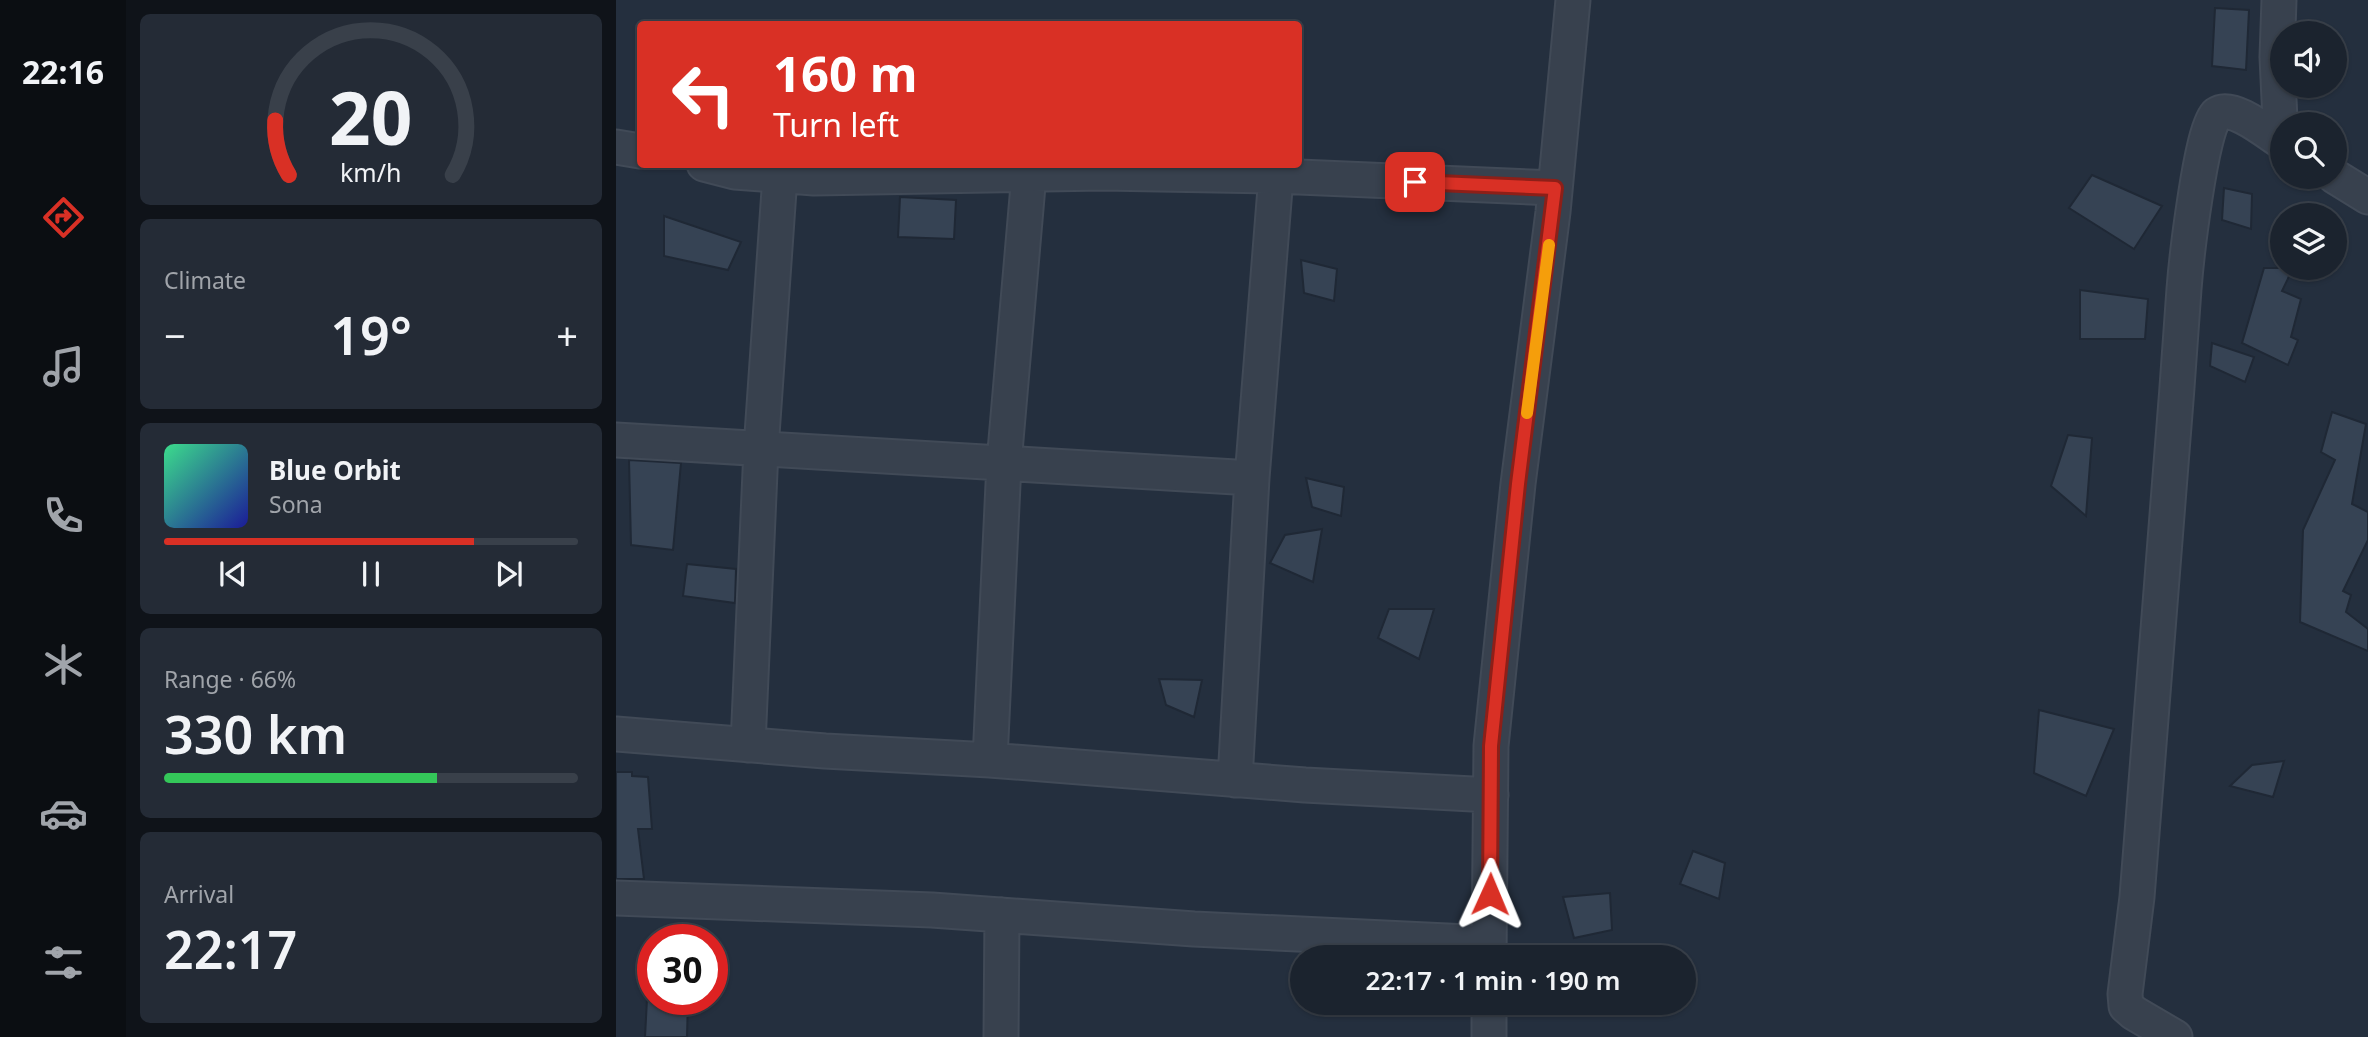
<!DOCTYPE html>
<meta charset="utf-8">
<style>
:root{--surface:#1b232e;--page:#242b36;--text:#f1f3f6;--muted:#a0a4aa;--line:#39404a;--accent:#d93025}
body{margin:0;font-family:"Noto Sans",sans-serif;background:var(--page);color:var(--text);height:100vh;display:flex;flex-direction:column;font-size:26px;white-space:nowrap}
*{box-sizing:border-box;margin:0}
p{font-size:23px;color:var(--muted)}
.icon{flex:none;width:38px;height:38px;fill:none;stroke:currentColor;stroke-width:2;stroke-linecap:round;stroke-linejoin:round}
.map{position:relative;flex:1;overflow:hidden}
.panel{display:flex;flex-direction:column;gap:14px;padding:14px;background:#0f1319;width:490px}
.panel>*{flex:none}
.banner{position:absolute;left:21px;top:21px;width:665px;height:147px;border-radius:7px;box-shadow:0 2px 5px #0004,0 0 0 2px var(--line);background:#d93025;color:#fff;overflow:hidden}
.buttons{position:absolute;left:1654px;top:21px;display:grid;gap:14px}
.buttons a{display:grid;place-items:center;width:77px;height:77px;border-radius:50%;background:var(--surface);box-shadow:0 2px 5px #0004,0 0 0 2px var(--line);font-size:35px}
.speed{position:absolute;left:21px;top:924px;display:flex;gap:14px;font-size:35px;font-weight:700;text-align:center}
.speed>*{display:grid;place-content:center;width:91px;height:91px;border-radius:50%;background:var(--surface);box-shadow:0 2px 5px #0004,0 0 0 2px var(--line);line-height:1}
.speed .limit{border:10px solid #d22;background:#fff;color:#111}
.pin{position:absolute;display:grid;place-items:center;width:60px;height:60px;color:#fff;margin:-30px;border-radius:14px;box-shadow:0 4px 10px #0006}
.me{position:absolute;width:77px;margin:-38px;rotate:1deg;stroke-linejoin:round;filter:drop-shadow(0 0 5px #0008)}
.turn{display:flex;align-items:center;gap:24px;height:147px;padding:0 21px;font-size:32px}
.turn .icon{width:91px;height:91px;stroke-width:2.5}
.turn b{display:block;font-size:49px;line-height:60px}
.big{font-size:52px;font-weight:600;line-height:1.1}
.panel .tile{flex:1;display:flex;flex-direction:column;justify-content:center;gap:10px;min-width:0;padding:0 24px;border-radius:10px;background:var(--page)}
.panel .dial{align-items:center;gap:0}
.dial svg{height:182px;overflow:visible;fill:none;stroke:var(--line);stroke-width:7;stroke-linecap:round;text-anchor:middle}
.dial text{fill:var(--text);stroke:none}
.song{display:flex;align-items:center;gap:21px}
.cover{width:84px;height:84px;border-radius:10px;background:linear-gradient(135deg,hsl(150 70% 55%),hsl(240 70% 35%))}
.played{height:7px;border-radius:4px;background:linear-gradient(90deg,var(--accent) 75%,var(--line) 75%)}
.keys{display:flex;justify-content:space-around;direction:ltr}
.heat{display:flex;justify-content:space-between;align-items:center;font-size:38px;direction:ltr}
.charge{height:10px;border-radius:5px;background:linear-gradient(90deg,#34c759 66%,var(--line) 0)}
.trip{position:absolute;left:674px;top:945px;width:406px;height:70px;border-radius:35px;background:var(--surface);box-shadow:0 2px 5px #0004,0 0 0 2px var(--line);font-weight:600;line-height:70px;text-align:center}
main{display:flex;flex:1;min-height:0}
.tab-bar{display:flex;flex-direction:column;width:126px;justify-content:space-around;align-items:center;background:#0b0e12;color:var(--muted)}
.tab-bar .icon{width:49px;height:49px}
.tab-bar .on{color:var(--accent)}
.tab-bar b{font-size:32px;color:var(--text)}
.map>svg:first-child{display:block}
.building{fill:#364354;stroke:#1f2835;stroke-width:2}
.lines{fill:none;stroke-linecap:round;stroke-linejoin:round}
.minor-casing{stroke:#414a57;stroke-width:37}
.minor{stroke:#38414e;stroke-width:33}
.route-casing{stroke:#8d1f18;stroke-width:18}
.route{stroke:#d93025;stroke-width:12}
.slow{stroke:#f59e0b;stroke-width:12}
</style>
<main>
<nav class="tab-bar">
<b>22:16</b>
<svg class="icon on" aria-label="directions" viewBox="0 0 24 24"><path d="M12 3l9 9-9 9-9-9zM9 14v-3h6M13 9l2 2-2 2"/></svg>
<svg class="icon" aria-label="music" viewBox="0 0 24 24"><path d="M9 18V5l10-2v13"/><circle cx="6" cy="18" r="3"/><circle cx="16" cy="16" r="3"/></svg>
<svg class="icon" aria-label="phone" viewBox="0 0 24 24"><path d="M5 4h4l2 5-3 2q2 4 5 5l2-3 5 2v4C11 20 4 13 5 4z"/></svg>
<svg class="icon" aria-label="climate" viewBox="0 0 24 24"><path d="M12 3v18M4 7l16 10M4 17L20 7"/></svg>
<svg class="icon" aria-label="car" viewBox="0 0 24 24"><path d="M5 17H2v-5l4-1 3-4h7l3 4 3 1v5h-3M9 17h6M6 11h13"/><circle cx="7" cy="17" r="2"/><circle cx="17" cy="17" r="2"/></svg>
<svg class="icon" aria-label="filters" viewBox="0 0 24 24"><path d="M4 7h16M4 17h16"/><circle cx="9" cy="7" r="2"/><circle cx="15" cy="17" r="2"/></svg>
</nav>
<section class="panel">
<div class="tile dial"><svg viewBox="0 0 100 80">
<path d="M14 69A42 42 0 1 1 86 69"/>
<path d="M14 69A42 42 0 0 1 8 45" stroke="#d93025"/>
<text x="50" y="56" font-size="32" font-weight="700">20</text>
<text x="50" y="72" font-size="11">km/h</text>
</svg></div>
<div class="tile"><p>Climate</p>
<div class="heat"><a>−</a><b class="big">19°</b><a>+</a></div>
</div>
<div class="tile">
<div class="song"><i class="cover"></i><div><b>Blue Orbit</b><p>Sona</p></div></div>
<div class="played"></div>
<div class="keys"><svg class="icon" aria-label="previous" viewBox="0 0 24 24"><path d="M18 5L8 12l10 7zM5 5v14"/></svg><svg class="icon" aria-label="pause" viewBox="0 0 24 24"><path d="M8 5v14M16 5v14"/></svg><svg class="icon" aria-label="next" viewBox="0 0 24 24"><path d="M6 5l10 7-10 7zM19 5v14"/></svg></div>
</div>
<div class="tile"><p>Range · 66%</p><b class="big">330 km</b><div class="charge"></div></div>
<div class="tile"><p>Arrival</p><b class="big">22:17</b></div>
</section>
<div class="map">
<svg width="1752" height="1037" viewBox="0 0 1752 1037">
<rect width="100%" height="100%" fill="#242f3e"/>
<path class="building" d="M1599,8L1633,10L1630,70L1596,66Z
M1476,175L1546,206L1518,249L1453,208Z
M1608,188L1636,194L1635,229L1606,220Z
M284,197L340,200L338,239L282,237Z
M48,216L125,242L112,270L48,256Z
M685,260L721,269L718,301L688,293Z
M1648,268H1677L1666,291L1685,299L1675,337L1682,340L1672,365L1626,343Z
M1464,290L1532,299L1529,339H1464Z
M1596,343L1638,357L1629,382L1594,366Z
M1716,412L1750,424L1736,504L1752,512V540L1727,591L1735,595L1730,612L1752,629V651L1684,622L1687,530L1719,460L1705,452Z
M1452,435L1476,438L1470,516L1435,486Z
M13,460L65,463L57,550L15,545Z
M690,478L728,487L725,516L696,507Z
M706,529L697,582L654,563L669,535Z
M71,564L120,569L119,603L67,596Z
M773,609H818L803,659L762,638Z
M543,679L586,680L578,717L550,705Z
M1423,710L1498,729L1470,796L1418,773Z
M1668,761L1657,797L1614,786L1636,765Z
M0,772H16V776L32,777L36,829H22L28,879H0Z
M1077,851L1109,863L1103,899L1064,884Z
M994,893L996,930L958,938L947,897Z
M31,999H72L71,1037H29Z"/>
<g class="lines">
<g class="minor-casing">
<path id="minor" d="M1663,0L1661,57L1665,141
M0,147L24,151
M88,164L119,172L198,178L487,173L660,176L939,188
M1718,176L1752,197
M0,440L636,478
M0,734L209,751L374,760L689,785L875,795
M132,745L145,449L164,176
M374,760L388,463L413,174
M619,780L636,478L660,176
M0,898L316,910L578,929L873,943
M873,957L875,746L902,484L937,212L957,0
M385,1037L386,915
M873,1037V1003
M1559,1037L1518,1013L1510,1006L1509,994L1521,897C1537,695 1554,492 1568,289C1570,263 1585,126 1601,114C1616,103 1652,133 1666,142"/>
</g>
<use href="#minor" class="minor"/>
</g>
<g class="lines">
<g class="route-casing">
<path id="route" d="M799,182L939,188L902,484L875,746L874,894"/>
</g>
<use href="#route" class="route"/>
<path class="slow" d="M911,413L933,245"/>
</g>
</svg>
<div class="buttons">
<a><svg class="icon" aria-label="sound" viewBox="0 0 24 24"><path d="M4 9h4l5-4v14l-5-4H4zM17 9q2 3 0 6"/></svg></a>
<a><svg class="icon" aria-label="search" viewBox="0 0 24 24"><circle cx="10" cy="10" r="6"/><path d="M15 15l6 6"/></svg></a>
<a><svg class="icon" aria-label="layers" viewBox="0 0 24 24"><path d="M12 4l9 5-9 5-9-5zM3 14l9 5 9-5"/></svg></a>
</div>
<div class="speed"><div class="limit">30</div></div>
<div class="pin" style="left:799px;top:182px;background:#d93025"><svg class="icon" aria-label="arrive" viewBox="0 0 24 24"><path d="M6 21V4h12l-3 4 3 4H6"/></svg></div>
<svg class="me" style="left:874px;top:894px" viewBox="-20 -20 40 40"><path d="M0-17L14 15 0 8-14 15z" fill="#d93025" stroke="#fff" stroke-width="4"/></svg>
<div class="trip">22:17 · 1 min · 190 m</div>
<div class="banner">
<div class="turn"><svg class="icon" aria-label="left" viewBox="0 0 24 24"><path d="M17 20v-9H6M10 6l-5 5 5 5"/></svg><div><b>160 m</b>Turn left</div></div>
</div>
</div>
</main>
